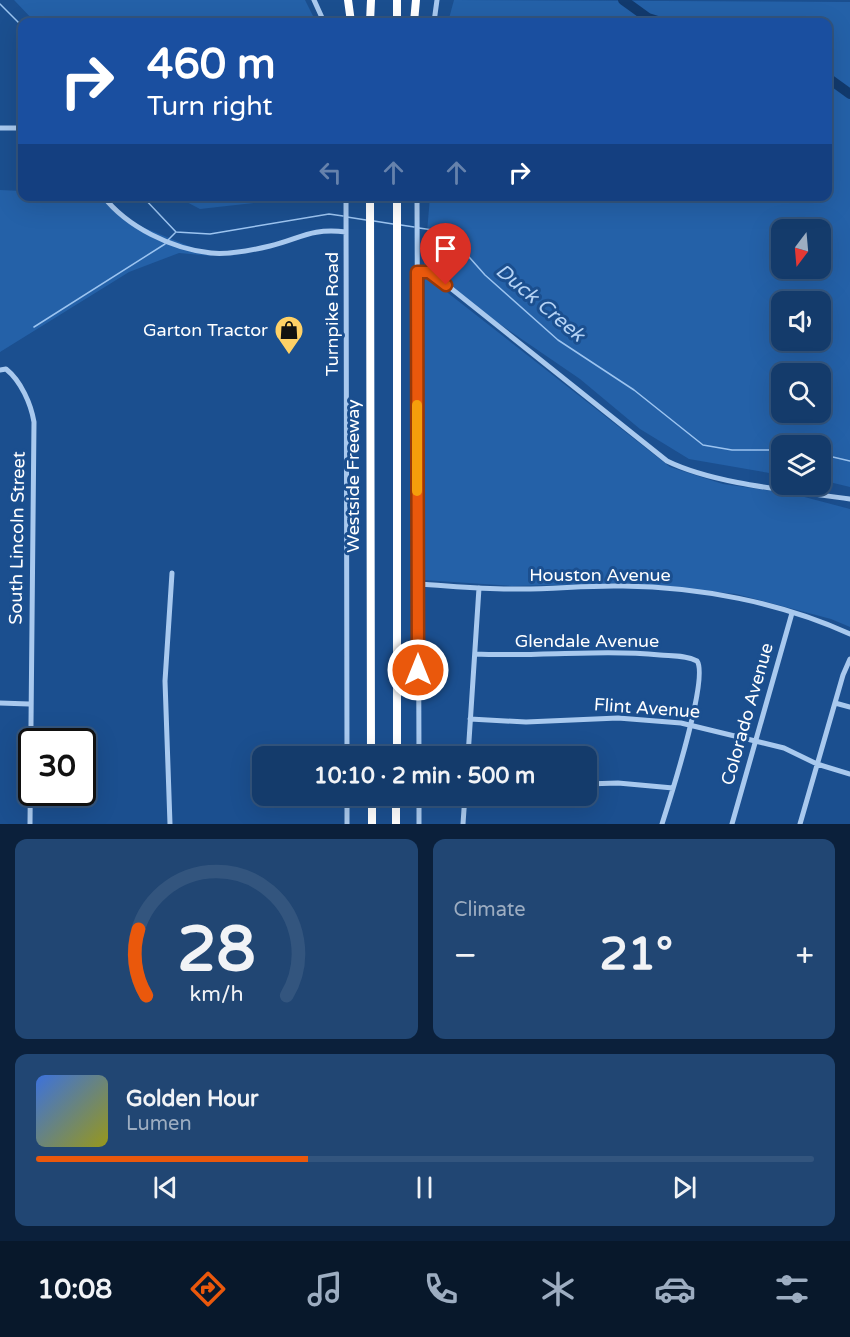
<!DOCTYPE html>
<meta charset="utf-8">
<style>
:root{--surface:#143b6b;--page:#214673;--text:#f1f3f6;--muted:#9dadc1;--line:#33557e;--accent:#ea580c}
body{margin:0;font-family:"Varela Round",sans-serif;background:var(--page);color:var(--text);height:100vh;display:flex;flex-direction:column;font-size:22px;white-space:nowrap}
*{box-sizing:border-box;margin:0}
p{font-size:20px;color:var(--muted)}
.icon{flex:none;width:33px;height:33px;fill:none;stroke:currentColor;stroke-width:2;stroke-linecap:round;stroke-linejoin:round}
.map{position:relative;height:824px;overflow:hidden}
.side{display:flex;flex-direction:column;gap:15px;padding:15px;background:#0b203b;flex:1}
.side>*{flex:none}
.hud{position:absolute;left:18px;top:18px;width:814px;height:183px;border-radius:12px;box-shadow:0 6px 24px #0002,0 0 0 2px var(--line);background:#1a4fa0;color:#fff;overflow:hidden}
.needle{width:39px;rotate:196deg}
.buttons{position:absolute;left:771px;top:219px;display:grid;gap:12px}
.buttons a{display:grid;place-items:center;width:60px;height:60px;border-radius:12px;background:var(--surface);box-shadow:0 6px 24px #0002,0 0 0 2px var(--line);font-size:30px}
.speed{position:absolute;left:18px;top:728px;display:flex;gap:12px;font-size:30px;font-weight:700;text-align:center}
.speed>*{display:grid;place-content:center;width:78px;height:78px;border-radius:50%;background:var(--surface);box-shadow:0 6px 24px #0002,0 0 0 2px var(--line);line-height:1}
.speed .limit{border:3px solid #111;border-radius:9px;background:#fff;color:#111}
.pin{position:absolute;display:grid;place-items:center;width:51px;height:51px;color:#fff;margin:-62px -26px;border-radius:50% 50% 50% 0;rotate:-45deg;box-shadow:0 0 6px #0007}
.pin .icon{rotate:45deg}
.me{position:absolute;width:66px;margin:-33px;rotate:0deg;stroke-linejoin:round;filter:drop-shadow(0 0 4px #0008)}
.turn{display:flex;align-items:center;gap:21px;height:126px;padding:0 30px;font-size:27px}
.turn .icon{width:78px;height:78px;stroke-width:2.5}
.turn b{display:block;font-size:42px;line-height:51px}
.lanes{display:flex;align-items:center;height:57px;padding:0 30px;background:#0003;justify-content:center;gap:30px;direction:ltr}
.lanes .off{opacity:.35}
.big{font-size:45px;font-weight:700;line-height:1.1}
.side .tile{flex:1;display:flex;flex-direction:column;justify-content:center;gap:9px;min-width:0;padding:0 21px;border-radius:12px;background:var(--page)}
.side .dial{align-items:center;gap:0}
.dial svg{height:156px;overflow:visible;fill:none;stroke:var(--line);stroke-width:7;stroke-linecap:round;text-anchor:middle}
.dial text{fill:var(--text);stroke:none}
.song{display:flex;align-items:center;gap:18px}
.cover{width:72px;height:72px;border-radius:9px;background:linear-gradient(135deg,hsl(220 70% 55%),hsl(60 70% 35%))}
.played{height:6px;border-radius:3px;background:linear-gradient(90deg,var(--accent) 35%,var(--line) 35%)}
.keys{display:flex;justify-content:space-around;direction:ltr}
.heat{display:flex;justify-content:space-between;align-items:center;font-size:33px;direction:ltr}
.side .tiles{flex:1;display:grid;gap:15px;grid-template-columns:1fr 1fr}
.tile:last-child{grid-column:span 2}
.trip{position:absolute;left:252px;top:746px;width:345px;height:60px;border-radius:12px;background:var(--surface);box-shadow:0 6px 24px #0002,0 0 0 2px var(--line);font-weight:700;line-height:60px;text-align:center}
.tab-bar{display:flex;height:96px;justify-content:space-around;align-items:center;background:#08182b;color:var(--muted)}
.tab-bar .icon{width:42px;height:42px}
.tab-bar .current{color:var(--accent)}
.tab-bar b{font-size:27px;color:var(--text)}
.map>svg:first-child{display:block}
.green{fill:#2461a8;fill-rule:evenodd}
.lines{fill:none;stroke-linecap:round;stroke-linejoin:round}
.stream{stroke:#9cc4f0;stroke-width:1.5}
.river{stroke:#123a6d;stroke-width:10}
.minor{stroke:#a9c9ee;stroke-width:5}
.highway{stroke:#fff;stroke-width:8}
.route-casing{stroke:#983908;stroke-width:15}
.route{stroke:#ea580c;stroke-width:10}
.slow{stroke:#f59e0b;stroke-width:10}
.labels{text-anchor:middle;dominant-baseline:central;stroke-width:6;stroke-linejoin:round;paint-order:stroke}
.street-label{font-size:18px;fill:#fff;stroke:#1b4f8f}
.poi-label{font-size:18px;fill:#fff;stroke:#1b4f8f;text-anchor:end}
.water-label{font-size:20px;font-style:italic;fill:#b5d3f5;stroke:#1b4f8f}
</style>
<div class="map">
<svg width="850" height="824" viewBox="0 0 850 824">
<rect width="100%" height="100%" fill="#1b4f8f"/>
<path class="green" d="M14,0H305L316,22H35Z
M454,0L850,2V487L821,480L820,446H782L781,475L689,459L640,429L580,379L472,305L424,267L430,197L828,196V22H448ZM782,230H820V268H782ZM782,302H820V340H782ZM782,374H820V412H782Z
M0,190L22,191V196L105,197L135,224L213,256L179,253L129,272L0,352Z
M177,197H307L200,209Z
M425,275L670,467L723,484L793,494L850,509V627L831,619L736,594L632,583L512,586L423,580Z"/>
<g class="lines">
<path class="stream" d="M0,4L22,26
M142,196L176,232L210,234L329,214L343,216
M347,217L366,220
M374,221L393,224
M401,225L414,227
M419,228L447,232L485,275L558,340L634,390L703,445L732,450H782
M168,240L175,233
M34,327L165,244
M820,454L850,461"/>
<path class="river" d="M623,0L648,18L661,22
M828,78L850,94"/>
<path class="minor" d="M314,0L324,22
M434,22L437,0
M0,128H22
M103,196C127,227 172,249 211,253C229,255 253,250 270,246C302,238 310,228 346,232
M346,196L347,756
M417,196L419,756
M417,272L425,271L433,274L667,461C716,485 796,491 850,499
M0,370L6,369C21,381 31,404 34,422L30,824
M417,584C452,586 487,590 522,589C556,589 589,585 623,586C699,587 780,602 850,634
M475,654C537,657 599,649 660,655C672,656 686,655 697,661C709,677 670,799 662,824
M0,703L29,704
M835,703L850,707
M470,719L526,722L618,718L681,723L784,748L817,764L850,774
M468,756L479,588
M586,784L618,783L673,788
M419,795V824
M170,824L165,681L172,573
M347,824V795
M463,824L465,795
M732,824L792,613
M800,824L843,675L850,659"/>
<path class="highway" d="M348,0L351,22
M370,22L371,0
M397,22V0
M414,22L416,0
M370,196L371,756
M397,756V196
M372,795V824
M396,824V795"/>
</g>
<g class="lines">
<g class="route-casing">
<path id="route" d="M418,670L417,272H429L446,285"/>
</g>
<use href="#route" class="route"/>
<path class="slow" d="M417,405V491"/>
</g>
<defs>
<g id="shop-pin" transform="scale(1.5)"><path d="M0 17L-7.5 6A9.5 9.5 0 1 1 7.5 6Z" fill="#ffd166" stroke="#1b4f8f"/><path d="M-5-2.5h2.3a2.7 3.5 0 0 1 5.4 0H5L5.5 6h-11ZM-1.5-2.5h3a1.5 2.3 0 0 0-3 0Z" fill="#111"/></g>
</defs>
<g fill-rule="evenodd">
<use href="#shop-pin" x="289" y="330"/>
</g>
<g class="labels">
<g class="street-label">
<text transform="translate(332 314) rotate(-90)">Turnpike Road</text>
<text transform="translate(353 476) rotate(-90)">Westside Freeway</text>
<text transform="translate(17 538) rotate(-89)">South Lincoln Street</text>
<text x="600" y="575">Houston Avenue</text>
<text x="587" y="641">Glendale Avenue</text>
<text transform="translate(647 708) rotate(4)">Flint Avenue</text>
<text transform="translate(747 714) rotate(-74)">Colorado Avenue</text>
</g>
<g class="poi-label">
<text x="268" y="330">Garton Tractor</text>
</g>
<g class="water-label">
<text transform="translate(540 303) rotate(40)">Duck Creek</text>
</g>
</g>
</svg>
<div class="buttons">
<a><svg class="needle" viewBox="-14 -14 28 28"><path d="M0-13l5 13h-10z" fill="#e53935"/><path d="M0 13l5-13h-10z" fill="#9dadc1"/></svg></a>
<a><svg class="icon" aria-label="sound" viewBox="0 0 24 24"><path d="M4 9h4l5-4v14l-5-4H4zM17 9q2 3 0 6"/></svg></a>
<a><svg class="icon" aria-label="search" viewBox="0 0 24 24"><circle cx="10" cy="10" r="6"/><path d="M15 15l6 6"/></svg></a>
<a><svg class="icon" aria-label="layers" viewBox="0 0 24 24"><path d="M12 4l9 5-9 5-9-5zM3 14l9 5 9-5"/></svg></a>
</div>
<div class="speed"><div class="limit">30</div></div>
<div class="pin" style="left:446px;top:285px;background:#d93025"><svg class="icon" aria-label="arrive" viewBox="0 0 24 24"><path d="M6 21V4h12l-3 4 3 4H6"/></svg></div>
<svg class="me" style="left:418px;top:670px" viewBox="-20 -20 40 40"><circle r="17" fill="#ea580c" stroke="#fff" stroke-width="3"/><path d="M0-11L8 9 0 5-8 9z" fill="#fff"/></svg>
<div class="trip">10:10 · 2 min · 500 m</div>
<div class="hud">
<div class="turn"><svg class="icon" aria-label="right" viewBox="0 0 24 24"><path d="M7 20v-9h11M14 6l5 5-5 5"/></svg><div><b>460 m</b>Turn right</div></div>
<div class="lanes"><svg class="icon off" aria-label="left" viewBox="0 0 24 24"><path d="M17 20v-9H6M10 6l-5 5 5 5"/></svg><svg class="icon off" aria-label="ahead" viewBox="0 0 24 24"><path d="M12 20V5M6 11l6-6 6 6"/></svg><svg class="icon off" aria-label="ahead" viewBox="0 0 24 24"><path d="M12 20V5M6 11l6-6 6 6"/></svg><svg class="icon" aria-label="right" viewBox="0 0 24 24"><path d="M7 20v-9h11M14 6l5 5-5 5"/></svg></div>
</div>
</div>
<section class="side">
<div class="tiles">
<div class="tile dial"><svg viewBox="0 0 100 80">
<path d="M14 69A42 42 0 1 1 86 69"/>
<path d="M14 69A42 42 0 0 1 10 35" stroke="#ea580c"/>
<text x="50" y="56" font-size="32" font-weight="700">28</text>
<text x="50" y="72" font-size="11">km/h</text>
</svg></div>
<div class="tile"><p>Climate</p>
<div class="heat"><a>−</a><b class="big">21°</b><a>+</a></div>
</div>
<div class="tile">
<div class="song"><i class="cover"></i><div><b>Golden Hour</b><p>Lumen</p></div></div>
<div class="played"></div>
<div class="keys"><svg class="icon" aria-label="previous" viewBox="0 0 24 24"><path d="M18 5L8 12l10 7zM5 5v14"/></svg><svg class="icon" aria-label="pause" viewBox="0 0 24 24"><path d="M8 5v14M16 5v14"/></svg><svg class="icon" aria-label="next" viewBox="0 0 24 24"><path d="M6 5l10 7-10 7zM19 5v14"/></svg></div>
</div>
</div>
</section>
<nav class="tab-bar">
<b>10:08</b>
<svg class="icon current" aria-label="directions" viewBox="0 0 24 24"><path d="M12 3l9 9-9 9-9-9zM9 14v-3h6M13 9l2 2-2 2"/></svg>
<svg class="icon" aria-label="music" viewBox="0 0 24 24"><path d="M9 18V5l10-2v13"/><circle cx="6" cy="18" r="3"/><circle cx="16" cy="16" r="3"/></svg>
<svg class="icon" aria-label="phone" viewBox="0 0 24 24"><path d="M5 4h4l2 5-3 2q2 4 5 5l2-3 5 2v4C11 20 4 13 5 4z"/></svg>
<svg class="icon" aria-label="climate" viewBox="0 0 24 24"><path d="M12 3v18M4 7l16 10M4 17L20 7"/></svg>
<svg class="icon" aria-label="car" viewBox="0 0 24 24"><path d="M5 17H2v-5l4-1 3-4h7l3 4 3 1v5h-3M9 17h6M6 11h13"/><circle cx="7" cy="17" r="2"/><circle cx="17" cy="17" r="2"/></svg>
<svg class="icon" aria-label="filters" viewBox="0 0 24 24"><path d="M4 7h16M4 17h16"/><circle cx="9" cy="7" r="2"/><circle cx="15" cy="17" r="2"/></svg>
</nav>
